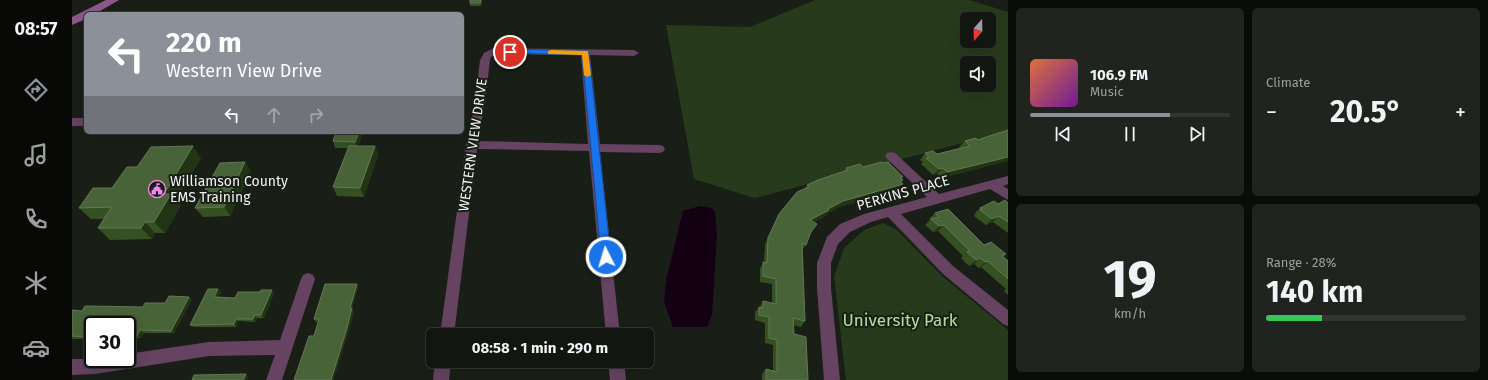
<!DOCTYPE html>
<meta charset="utf-8">
<style>
:root{--surface:#131610;--page:#20231e;--text:#f1f3f6;--muted:#9d9f9f;--line:#323530;--accent:#8c9099}
body{margin:0;font-family:"Fira Sans",sans-serif;background:var(--page);color:var(--text);height:100vh;display:flex;flex-direction:column;font-size:15px;white-space:nowrap}
*{box-sizing:border-box;margin:0}
p{font-size:13px;color:var(--muted)}
.icon{flex:none;width:22px;height:22px;fill:none;stroke:currentColor;stroke-width:2;stroke-linecap:round;stroke-linejoin:round}
.map{position:relative;flex:1;overflow:hidden}
.panel{display:flex;flex-direction:column;gap:8px;padding:8px;background:#0a0c09;width:480px}
.panel>*{flex:none}
.guide{position:absolute;left:12px;top:12px;width:380px;height:122px;border-radius:6px;box-shadow:0 4px 16px #0002,0 0 0 1px var(--line);background:#8c9099;color:#fff;overflow:hidden}
.needle{width:26px;rotate:200deg}
.buttons{position:absolute;left:888px;top:12px;display:grid;gap:8px}
.buttons a{display:grid;place-items:center;width:36px;height:36px;border-radius:6px;background:var(--surface);box-shadow:0 4px 16px #0002,0 0 0 1px var(--line);font-size:20px}
.speed{position:absolute;left:12px;top:316px;display:flex;gap:8px;font-size:20px;font-weight:700;text-align:center}
.speed>*{display:grid;place-content:center;width:52px;height:52px;border-radius:50%;background:var(--surface);box-shadow:0 4px 16px #0002,0 0 0 1px var(--line);line-height:1}
.speed .limit{border:2px solid #111;border-radius:6px;background:#fff;color:#111}
.pin{position:absolute;display:grid;place-items:center;width:34px;height:34px;color:#fff;margin:-17px;border:2px solid #fff;border-radius:50%;box-shadow:0 1px 4px #0007}
.me{position:absolute;width:44px;margin:-22px;rotate:355deg;stroke-linejoin:round;filter:drop-shadow(0 0 3px #0008)}
.turn{display:flex;align-items:center;gap:14px;height:84px;padding:0 16px;font-size:18px}
.turn .icon{width:52px;height:52px;stroke-width:2.5}
.turn b{display:block;font-size:28px;line-height:34px}
.lanes{display:flex;align-items:center;height:38px;padding:0 16px;background:#0003;justify-content:center;gap:20px;direction:ltr}
.lanes .off{opacity:.35}
.big{font-size:30px;font-weight:700;line-height:1.1}
.panel .widget{flex:1;display:flex;flex-direction:column;justify-content:center;gap:6px;min-width:0;padding:0 14px;border-radius:6px;background:var(--page)}
.panel .dial{align-items:center;gap:0}
.dial b{font-size:52px;line-height:1}
.song{display:flex;align-items:center;gap:12px}
.cover{width:48px;height:48px;border-radius:6px;background:linear-gradient(135deg,hsl(20 70% 55%),hsl(280 70% 35%))}
.played{height:4px;border-radius:2px;background:linear-gradient(90deg,var(--accent) 70%,var(--line) 70%)}
.keys{display:flex;justify-content:space-around;direction:ltr}
.heat{display:flex;justify-content:space-between;align-items:center;font-size:22px;direction:ltr}
.charge{height:6px;border-radius:3px;background:linear-gradient(90deg,#34c759 28%,var(--line) 0)}
.panel .tiles{flex:1;display:grid;gap:8px;grid-template-columns:repeat(2,1fr)}
.trip{position:absolute;left:354px;top:328px;width:228px;height:40px;border-radius:6px;background:var(--surface);box-shadow:0 4px 16px #0002,0 0 0 1px var(--line);font-weight:700;line-height:40px;text-align:center}
main{display:flex;flex:1;min-height:0}
.menu{display:flex;flex-direction:column;width:72px;justify-content:space-around;align-items:center;background:#080906;color:var(--muted)}
.menu .icon{width:28px;height:28px}
.menu .selected{color:var(--accent)}
.menu b{font-size:18px;color:var(--text)}
.map>svg:first-child{display:block}
.green{fill:#273b1c;fill-rule:evenodd}
.water{fill:#140013}
.lines{fill:none;stroke-linecap:round;stroke-linejoin:round}
.minor{fill:#654361;fill-rule:evenodd}
.secondary{fill:#8e5788;fill-rule:evenodd}
.wall{fill:#355122}
.shaded-wall{fill:#213514}
.building{fill:#496338;stroke:#637955}
.route{fill:#1a73e8;stroke:#114b97}
.slow{fill:#f59e0b}
.labels{text-anchor:middle;dominant-baseline:central;stroke-width:4;stroke-linejoin:round;paint-order:stroke}
.street-label{font-size:14px;fill:#f0f3ee;stroke:#191e16}
.poi-label{font-size:14px;fill:#f0f3ee;stroke:#191e16;text-anchor:start}
.near-park-label{font-size:17px;fill:#afe194;stroke:#191e16}
</style>
<main>
<nav class="menu">
<b>08:57</b>
<svg class="icon selected" aria-label="directions" viewBox="0 0 24 24"><path d="M12 3l9 9-9 9-9-9zM9 14v-3h6M13 9l2 2-2 2"/></svg>
<svg class="icon" aria-label="music" viewBox="0 0 24 24"><path d="M9 18V5l10-2v13"/><circle cx="6" cy="18" r="3"/><circle cx="16" cy="16" r="3"/></svg>
<svg class="icon" aria-label="phone" viewBox="0 0 24 24"><path d="M5 4h4l2 5-3 2q2 4 5 5l2-3 5 2v4C11 20 4 13 5 4z"/></svg>
<svg class="icon" aria-label="climate" viewBox="0 0 24 24"><path d="M12 3v18M4 7l16 10M4 17L20 7"/></svg>
<svg class="icon" aria-label="car" viewBox="0 0 24 24"><path d="M5 17H2v-5l4-1 3-4h7l3 4 3 1v5h-3M9 17h6M6 11h13"/><circle cx="7" cy="17" r="2"/><circle cx="17" cy="17" r="2"/></svg>
</nav>
<div class="map">
<svg width="936" height="380" viewBox="0 0 936 380">
<rect width="100%" height="100%" fill="#191e16"/>
<path class="green" d="M743,0H897L936,12V131L683,198L622,179L594,25L678,27ZM895,19H917V41H895ZM895,63H917V85H895Z
M811,223L824,229L870,276L936,330V380H774L762,276L772,248L792,230Z"/>
<path class="water" d="M628,206L640,208L643,212L645,234L640,315L635,327H601L592,302L594,280L611,211Z"/>
<g class="lines">
<path class="minor" d="M422,48L562,50L567,53L562,56L518,55L528,144L587,145L591,146L593,149L591,152L587,153L528,152L548,335H534L517,151L405,149L382,335H368L394,145L403,103L408,60L412,53ZM424,54L509,55L516,144L406,141L413,103L418,60L419,57Z
M0,118H14V126H0Z
M819,152L823,153L867,194L936,176V184L931,186L936,189V200L918,189L829,214L881,266L936,310V326L931,324L871,274L816,217L799,222L778,232L766,244L759,263V288L768,380H752L745,288V263L755,237L768,224L792,214L855,197L815,159L813,156L815,153Z
M236,273L241,275L243,279L210,380H194L203,355L137,356L23,374L0,375V359H55V354L137,342L208,340L229,279L231,275Z
M363,361H379L377,380H361Z
M536,361H552L554,380H538Z"/>
<path class="secondary" d="M34,0H47L23,14H14V19L0,25V17Z"/>
</g>
<path class="wall" d="M398,0H410L409,6H398Z
M290,134L286,146H303L306,155L292,197L265,196L261,187L276,148H263L261,141Z
M904,138L912,167L870,178L865,174L861,175L849,164L851,162L848,160L853,153L865,154L888,148L887,147L893,141Z
M129,158L104,200L109,205L93,233H83L80,239L38,240L26,228L32,219H19L7,208L40,188L65,167Z
M791,167L830,178L831,180L829,182L826,190L767,207L756,213L753,216L742,222L739,233L734,245L730,250L733,321L729,327L721,325L722,334L736,380H690V374L694,369L701,371V345L693,343V323L683,320V312L687,307H688V306L691,301L700,303V284L688,282V268L692,262L693,244L707,214L732,189L735,185L771,172L774,168Z
M179,171L158,216L131,217L123,208Z
M936,203V233L921,222L914,225L902,216L903,214H902L908,208L926,204Z
M863,213L912,245L934,254L931,256L936,261V295L932,291L934,289L909,267L907,268L902,264L897,266L889,258L891,256L866,231L861,232L853,225L858,220L857,219Z
M286,287L280,308L282,311L277,330L261,380H222L242,336L246,322H244L242,319Z
M146,289L149,292L146,297L163,298L202,293L192,318H185L183,322L166,321L164,327H121L118,325Z
M120,299L102,333H72L69,338H55V325H21V343H15L11,340L12,339H0V310L10,311L71,307Z"/>
<path class="shaded-wall" d="M287,132H289L290,134L286,148L283,142Z
M121,146L129,158L104,200L109,205L93,233L82,222L92,194Z
M303,146L306,155L292,197L288,188Z
M936,157V161L870,178L875,172Z
M173,162L179,171L158,216L152,207Z
M871,168L865,174L861,175L867,169Z
M828,177H831L828,181L831,180L827,185L831,184L826,190L767,207L756,213L753,216L734,226L738,220L756,209L771,201Z
M927,216L921,222L914,225L920,219Z
M73,222L83,233L80,239L69,228Z
M872,225L866,231L861,232L867,226Z
M908,258L902,264L897,266L904,260Z
M916,261L909,267L907,268L913,262Z
M285,284L286,287L280,308L282,311L277,330L261,380H259Z
M146,289L149,292L145,300L142,297Z
M200,290L202,293L192,318L189,315Z
M117,297L120,299L102,333L99,331Z
M183,315L185,318L183,322L181,319Z
M164,319L166,321L164,327L162,324Z
M68,330L72,333L69,338L65,336Z
M174,374L176,376L175,380H171Z"/>
<path class="building" d="M398,0H409L408,3H398Z
M936,130V157L875,172L871,168L867,169L854,158L857,157L853,153L861,151L865,154L898,146L893,141L904,138L905,140Z
M264,132H287L283,142L261,141Z
M121,146L92,194H99L82,222H73L69,228H26L40,207L7,208L21,188H40L55,167H65L79,147Z
M277,146H303L288,188L261,187Z
M173,162L152,207L123,208L148,163Z
M810,162L812,163L816,162L831,177H828L831,180L828,181L831,184L771,201L756,209L757,210L738,220L745,224L739,232L734,245L730,243L733,321L721,318L722,334L734,337L736,380H694V369L705,372V340L697,338V317L687,315V307L691,308V301L704,304V279L691,276V262L695,263L696,238L707,214L725,192L737,187L735,185L746,180L776,170L774,168L788,164L791,167Z
M933,200L936,203V222L927,216L920,219L908,210L910,209L908,208L922,201L926,204Z
M876,209L912,245L919,242L934,254L930,256L936,261V279L916,261L913,262L908,258L904,260L895,252L898,251L872,225L867,226L859,219L867,217L863,213Z
M253,284H285L278,308H280L275,328L259,380H222L237,336H242L247,319H242Z
M136,289H146L142,297L163,298L166,292H188L189,290H200L189,315H183L181,319H164L162,324L118,325Z
M97,296L117,297L99,331L68,330L65,336H55V325H21V341L11,340L14,337L0,336V310L10,311L13,306L71,307L73,303H93Z
M174,374L171,380H120L122,375Z"/>
<path class="route" d="M438,49L513,51L517,53L539,257L537,260L534,261L530,260L529,257L510,55L435,53V50Z"/>
<path class="slow" d="M479,50L516,51L519,75L515,77L512,75L510,55L476,54V51Z"/>
<defs>
<g id="civic-ring" transform="scale(0.9)"><circle r="9.5" fill="#191e16" stroke="#f788eb" stroke-width="1.5"/><path d="M-.6-6.5H3V-4.5H.6V-3L4-1V1h2V6H-6V1h2V-1L-.6-3ZM-1.2 2.5V6h2.4V2.5Z" fill="#f788eb"/></g>
</defs>
<g fill-rule="evenodd">
<use href="#civic-ring" x="85" y="189"/>
</g>
<g class="labels">
<g class="street-label">
<text transform="translate(401 145) rotate(-82)">WESTERN VIEW DRIVE</text>
<text transform="translate(831 193) rotate(-16)">PERKINS PLACE</text>
</g>
<g class="poi-label">
<text x="98" y="181">Williamson County<tspan x="98" dy="16">EMS Training</tspan></text>
</g>
<g class="near-park-label">
<text x="828" y="320">University Park</text>
</g>
</g>
</svg>
<div class="buttons">
<a><svg class="needle" viewBox="-14 -14 28 28"><path d="M0-13l5 13h-10z" fill="#e53935"/><path d="M0 13l5-13h-10z" fill="#9d9f9f"/></svg></a>
<a><svg class="icon" aria-label="sound" viewBox="0 0 24 24"><path d="M4 9h4l5-4v14l-5-4H4zM17 9q2 3 0 6"/></svg></a>
</div>
<div class="speed"><div class="limit">30</div></div>
<div class="pin" style="left:438px;top:52px;background:#d93025"><svg class="icon" aria-label="arrive" viewBox="0 0 24 24"><path d="M6 21V4h12l-3 4 3 4H6"/></svg></div>
<svg class="me" style="left:534px;top:257px" viewBox="-20 -20 40 40"><circle r="17" fill="#1a73e8" stroke="#fff" stroke-width="3"/><path d="M0-11L8 9 0 5-8 9z" fill="#fff"/></svg>
<div class="trip">08:58 · 1 min · 290 m</div>
<div class="guide">
<div class="turn"><svg class="icon" aria-label="left" viewBox="0 0 24 24"><path d="M17 20v-9H6M10 6l-5 5 5 5"/></svg><div><b>220 m</b>Western View Drive</div></div>
<div class="lanes"><svg class="icon" aria-label="left" viewBox="0 0 24 24"><path d="M17 20v-9H6M10 6l-5 5 5 5"/></svg><svg class="icon off" aria-label="ahead" viewBox="0 0 24 24"><path d="M12 20V5M6 11l6-6 6 6"/></svg><svg class="icon off" aria-label="right" viewBox="0 0 24 24"><path d="M7 20v-9h11M14 6l5 5-5 5"/></svg></div>
</div>
</div>
<section class="panel">
<div class="tiles">
<div class="widget">
<div class="song"><i class="cover"></i><div><b>106.9 FM</b><p>Music</p></div></div>
<div class="played"></div>
<div class="keys"><svg class="icon" aria-label="previous" viewBox="0 0 24 24"><path d="M18 5L8 12l10 7zM5 5v14"/></svg><svg class="icon" aria-label="pause" viewBox="0 0 24 24"><path d="M8 5v14M16 5v14"/></svg><svg class="icon" aria-label="next" viewBox="0 0 24 24"><path d="M6 5l10 7-10 7zM19 5v14"/></svg></div>
</div>
<div class="widget"><p>Climate</p>
<div class="heat"><a>−</a><b class="big">20.5°</b><a>+</a></div>
</div>
<div class="widget dial"><b>19</b><p>km/h</p></div>
<div class="widget"><p>Range · 28%</p><b class="big">140 km</b><div class="charge"></div></div>
</div>
</section>
</main>
